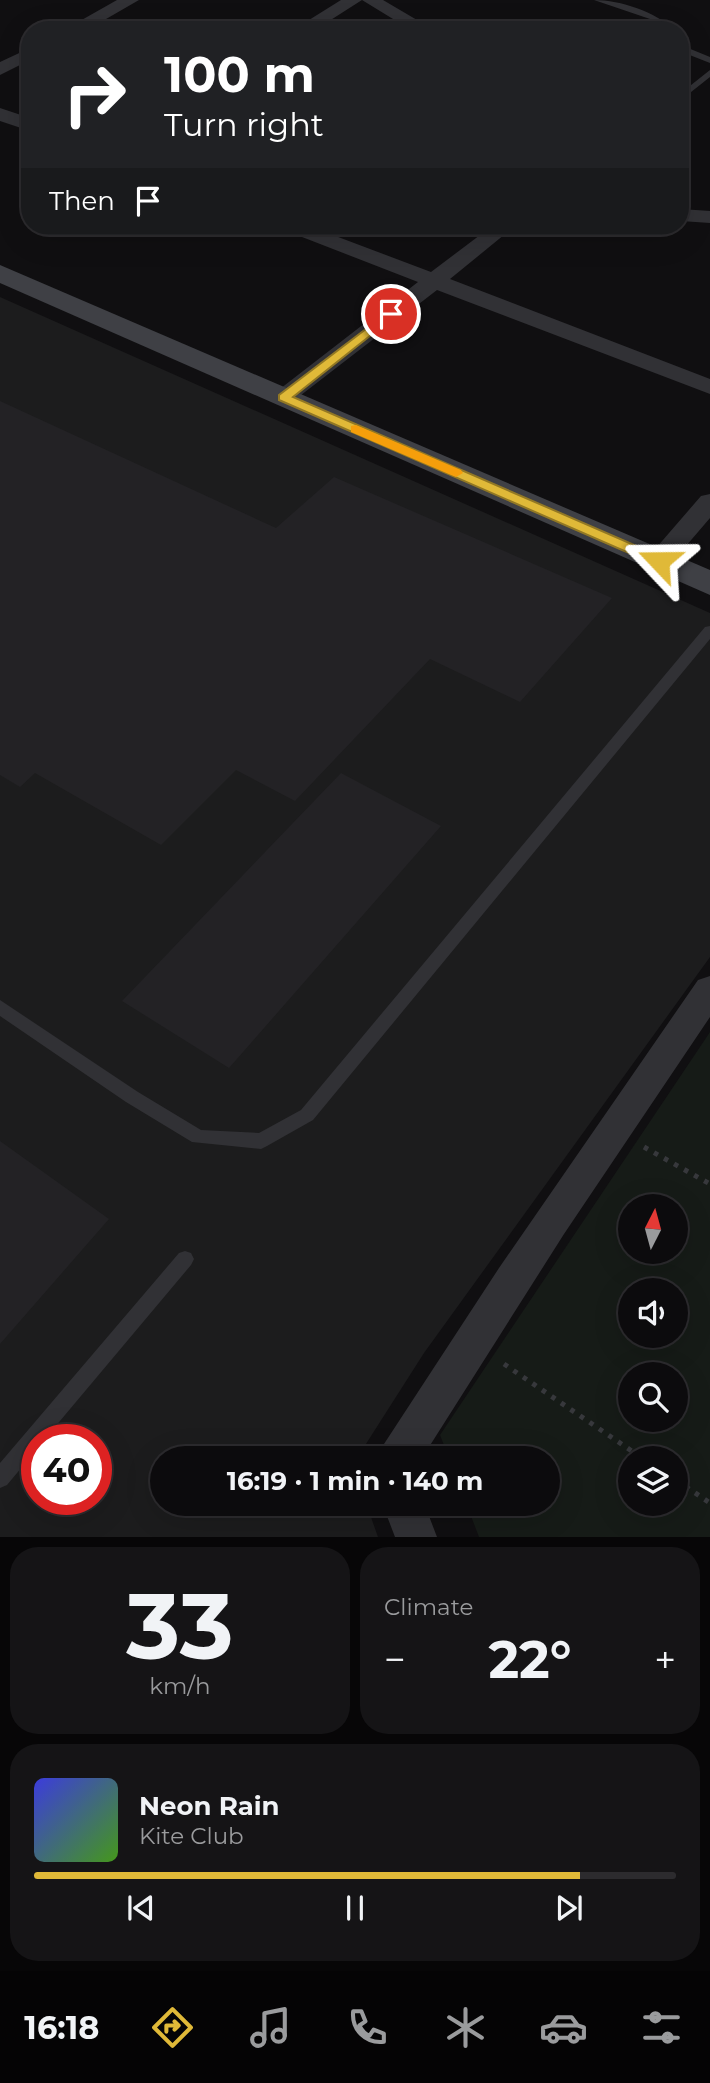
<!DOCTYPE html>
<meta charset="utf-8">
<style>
:root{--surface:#0c0b0d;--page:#151416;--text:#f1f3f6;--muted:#9a9b9d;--line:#2c2b2e;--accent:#e0b938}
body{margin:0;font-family:Montserrat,sans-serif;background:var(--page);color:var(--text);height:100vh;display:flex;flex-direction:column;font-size:26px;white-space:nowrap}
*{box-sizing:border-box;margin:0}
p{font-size:23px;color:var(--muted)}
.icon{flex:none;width:38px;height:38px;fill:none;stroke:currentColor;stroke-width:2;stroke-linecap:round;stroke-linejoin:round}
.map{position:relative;height:1537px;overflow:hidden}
.panel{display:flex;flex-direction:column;gap:10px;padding:10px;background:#070607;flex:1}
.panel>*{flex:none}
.banner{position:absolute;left:21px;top:21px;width:668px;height:214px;border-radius:28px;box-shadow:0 7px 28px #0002,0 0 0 2px var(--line);background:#202124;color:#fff;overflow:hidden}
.needle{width:46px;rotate:6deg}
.controls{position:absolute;left:618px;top:1194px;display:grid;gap:14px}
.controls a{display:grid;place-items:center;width:70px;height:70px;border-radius:50%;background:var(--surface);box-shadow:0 7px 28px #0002,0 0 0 2px var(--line);font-size:35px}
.speed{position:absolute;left:21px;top:1424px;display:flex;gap:14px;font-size:35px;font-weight:700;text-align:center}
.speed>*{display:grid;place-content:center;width:91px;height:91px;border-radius:50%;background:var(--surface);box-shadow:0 7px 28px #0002,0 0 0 2px var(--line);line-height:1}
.speed .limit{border:10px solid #d22;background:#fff;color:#111}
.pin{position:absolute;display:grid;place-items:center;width:60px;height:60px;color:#fff;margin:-30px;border:4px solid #fff;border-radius:50%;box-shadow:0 2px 7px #0007}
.me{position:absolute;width:77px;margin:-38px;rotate:293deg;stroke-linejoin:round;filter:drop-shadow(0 0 5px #0008)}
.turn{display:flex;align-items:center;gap:24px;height:147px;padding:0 28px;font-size:32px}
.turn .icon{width:91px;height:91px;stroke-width:2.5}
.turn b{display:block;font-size:49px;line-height:60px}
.then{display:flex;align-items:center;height:66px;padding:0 28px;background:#0003;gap:14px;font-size:26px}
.big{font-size:52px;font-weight:700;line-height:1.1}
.panel .tile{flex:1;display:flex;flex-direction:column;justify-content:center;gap:10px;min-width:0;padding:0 24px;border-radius:28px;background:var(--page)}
.panel .dial{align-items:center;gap:0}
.dial b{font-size:91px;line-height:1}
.song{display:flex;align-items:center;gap:21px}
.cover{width:84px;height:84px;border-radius:10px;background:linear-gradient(135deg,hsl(240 70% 55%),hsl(100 70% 35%))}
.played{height:7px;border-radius:4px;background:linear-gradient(90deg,var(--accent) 85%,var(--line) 85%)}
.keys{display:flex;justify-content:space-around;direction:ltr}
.heat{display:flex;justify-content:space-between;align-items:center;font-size:38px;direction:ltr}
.panel .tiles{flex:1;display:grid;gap:10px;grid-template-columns:1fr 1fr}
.tile:last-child{grid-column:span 2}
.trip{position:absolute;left:150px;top:1446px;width:410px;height:70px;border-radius:35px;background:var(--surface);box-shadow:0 7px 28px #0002,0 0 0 2px var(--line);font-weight:700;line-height:70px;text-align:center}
.tab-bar{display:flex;height:112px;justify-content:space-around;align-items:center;background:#050405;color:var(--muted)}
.tab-bar .icon{width:49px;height:49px}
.tab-bar .current{color:var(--accent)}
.tab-bar b{font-size:32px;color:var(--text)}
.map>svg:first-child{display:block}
.built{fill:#1c1c1d;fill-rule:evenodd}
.green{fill:#161b17;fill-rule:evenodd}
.building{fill:#232225}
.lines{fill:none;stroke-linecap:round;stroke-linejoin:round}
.path{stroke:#37383c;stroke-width:5;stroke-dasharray:4.5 7;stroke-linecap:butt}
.lane{fill:#313135;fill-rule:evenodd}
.street{fill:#313135;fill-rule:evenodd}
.secondary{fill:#3f4045;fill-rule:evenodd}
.route{fill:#e0b938;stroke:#927824;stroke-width:2}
.slow{fill:#f59e0b}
</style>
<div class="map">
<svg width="710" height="1537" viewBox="0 0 710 1537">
<rect width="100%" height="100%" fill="#100f11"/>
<path class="built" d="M0,297L710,613V957L424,1353L357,1458H163V1503H366L378,1537H0ZM37,1440H96V1500H37Z"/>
<path class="green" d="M710,1032V1537H479L466,1503H548V1458H449L440,1435ZM630,1206H676V1251H630ZM630,1290H676V1335H630ZM630,1374H676V1419H630ZM630,1458H676V1503H630Z"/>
<path class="building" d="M0,401L276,528L334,477L612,598L520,702L430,659L295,801L236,770L161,845L35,773L20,787L0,775Z
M341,773L441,826L229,1068L122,1001Z
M0,1141L109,1219L0,1344Z"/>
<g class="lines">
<path class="path" d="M644,1147L710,1184
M504,1364L642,1458
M676,1480L710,1503"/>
<path class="lane" d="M594,0C621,0 655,12 675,30H665L650,19Z
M681,39L684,40L688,48L710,57V63L682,52Z
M710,70V77L681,100V93Z
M710,626V639L313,1120L267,1146L261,1149L192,1142L126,1102L0,1016V1000L138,1092L201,1130L259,1133L301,1110L705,627Z
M185,1251L191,1253L194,1259L191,1265L44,1440H37V1449L7,1485L0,1488V1463L179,1253Z"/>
<path class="street" d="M117,0H139L87,30H64Z
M341,0H383L434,30H411L362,0L315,30H293Z
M30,48V60L0,75V62Z
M0,108L30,118V131L0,121Z
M681,209L710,211V223L681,221Z
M281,226H309L431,272L492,226H515L450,279L710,379V394L437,290L292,402H276L272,397L276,392L418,282L284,230Z
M710,494V518L668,567L659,570L650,567L646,561L650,555L701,496Z
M710,976V1017L564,1234L422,1458H378L384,1444L499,1268L698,980Z
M382,1503H424L437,1537H395Z"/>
<path class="secondary" d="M0,265L710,570V595L0,283Z"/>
</g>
<path class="route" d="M391,310L397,314L395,316L293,397L664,558V564H654L279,400V395Z"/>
<path class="slow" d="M356,425L461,470L463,473L456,477L451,475L351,432V426Z"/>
</svg>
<div class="controls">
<a><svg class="needle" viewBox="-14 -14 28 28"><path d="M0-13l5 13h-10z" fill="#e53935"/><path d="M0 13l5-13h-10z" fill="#9a9b9d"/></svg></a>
<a><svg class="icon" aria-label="sound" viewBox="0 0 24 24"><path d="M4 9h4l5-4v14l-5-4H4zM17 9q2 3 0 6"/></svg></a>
<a><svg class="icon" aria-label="search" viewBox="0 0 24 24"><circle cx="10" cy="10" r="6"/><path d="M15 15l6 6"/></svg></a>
<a><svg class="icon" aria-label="layers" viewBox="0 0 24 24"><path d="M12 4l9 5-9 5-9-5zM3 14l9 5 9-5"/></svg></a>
</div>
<div class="speed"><div class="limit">40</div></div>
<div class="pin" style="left:391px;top:314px;background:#d93025"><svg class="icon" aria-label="arrive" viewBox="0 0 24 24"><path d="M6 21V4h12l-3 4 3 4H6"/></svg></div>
<svg class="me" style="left:659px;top:561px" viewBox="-20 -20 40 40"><path d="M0-17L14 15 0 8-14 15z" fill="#e0b938" stroke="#fff" stroke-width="4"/></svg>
<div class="trip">16:19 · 1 min · 140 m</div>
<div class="banner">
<div class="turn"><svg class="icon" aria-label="right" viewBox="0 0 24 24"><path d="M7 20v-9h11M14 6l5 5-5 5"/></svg><div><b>100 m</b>Turn right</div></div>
<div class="then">Then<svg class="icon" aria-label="arrive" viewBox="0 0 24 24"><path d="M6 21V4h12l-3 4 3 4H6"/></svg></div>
</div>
</div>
<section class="panel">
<div class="tiles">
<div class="tile dial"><b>33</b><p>km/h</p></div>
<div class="tile"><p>Climate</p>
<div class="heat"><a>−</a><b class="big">22°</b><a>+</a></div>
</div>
<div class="tile">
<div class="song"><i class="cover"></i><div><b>Neon Rain</b><p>Kite Club</p></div></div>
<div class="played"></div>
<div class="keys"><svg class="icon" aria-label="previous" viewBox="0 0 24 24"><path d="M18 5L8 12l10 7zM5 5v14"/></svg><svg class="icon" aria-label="pause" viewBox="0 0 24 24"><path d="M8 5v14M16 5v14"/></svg><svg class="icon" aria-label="next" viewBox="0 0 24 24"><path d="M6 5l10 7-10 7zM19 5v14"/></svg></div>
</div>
</div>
</section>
<nav class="tab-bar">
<b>16:18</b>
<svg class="icon current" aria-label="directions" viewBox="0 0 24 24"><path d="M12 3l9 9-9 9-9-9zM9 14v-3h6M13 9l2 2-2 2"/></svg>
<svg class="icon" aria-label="music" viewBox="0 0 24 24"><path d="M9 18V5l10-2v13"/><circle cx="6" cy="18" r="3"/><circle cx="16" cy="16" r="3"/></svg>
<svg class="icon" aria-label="phone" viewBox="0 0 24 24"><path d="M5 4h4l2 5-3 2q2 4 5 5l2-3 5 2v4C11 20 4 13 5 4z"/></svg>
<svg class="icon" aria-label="climate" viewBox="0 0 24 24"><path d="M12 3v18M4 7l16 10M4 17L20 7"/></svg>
<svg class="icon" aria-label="car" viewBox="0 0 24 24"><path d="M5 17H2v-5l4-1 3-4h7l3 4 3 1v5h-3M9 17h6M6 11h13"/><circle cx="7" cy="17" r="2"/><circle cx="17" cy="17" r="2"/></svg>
<svg class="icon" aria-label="filters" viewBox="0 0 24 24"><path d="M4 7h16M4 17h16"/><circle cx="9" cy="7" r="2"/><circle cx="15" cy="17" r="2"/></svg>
</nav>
